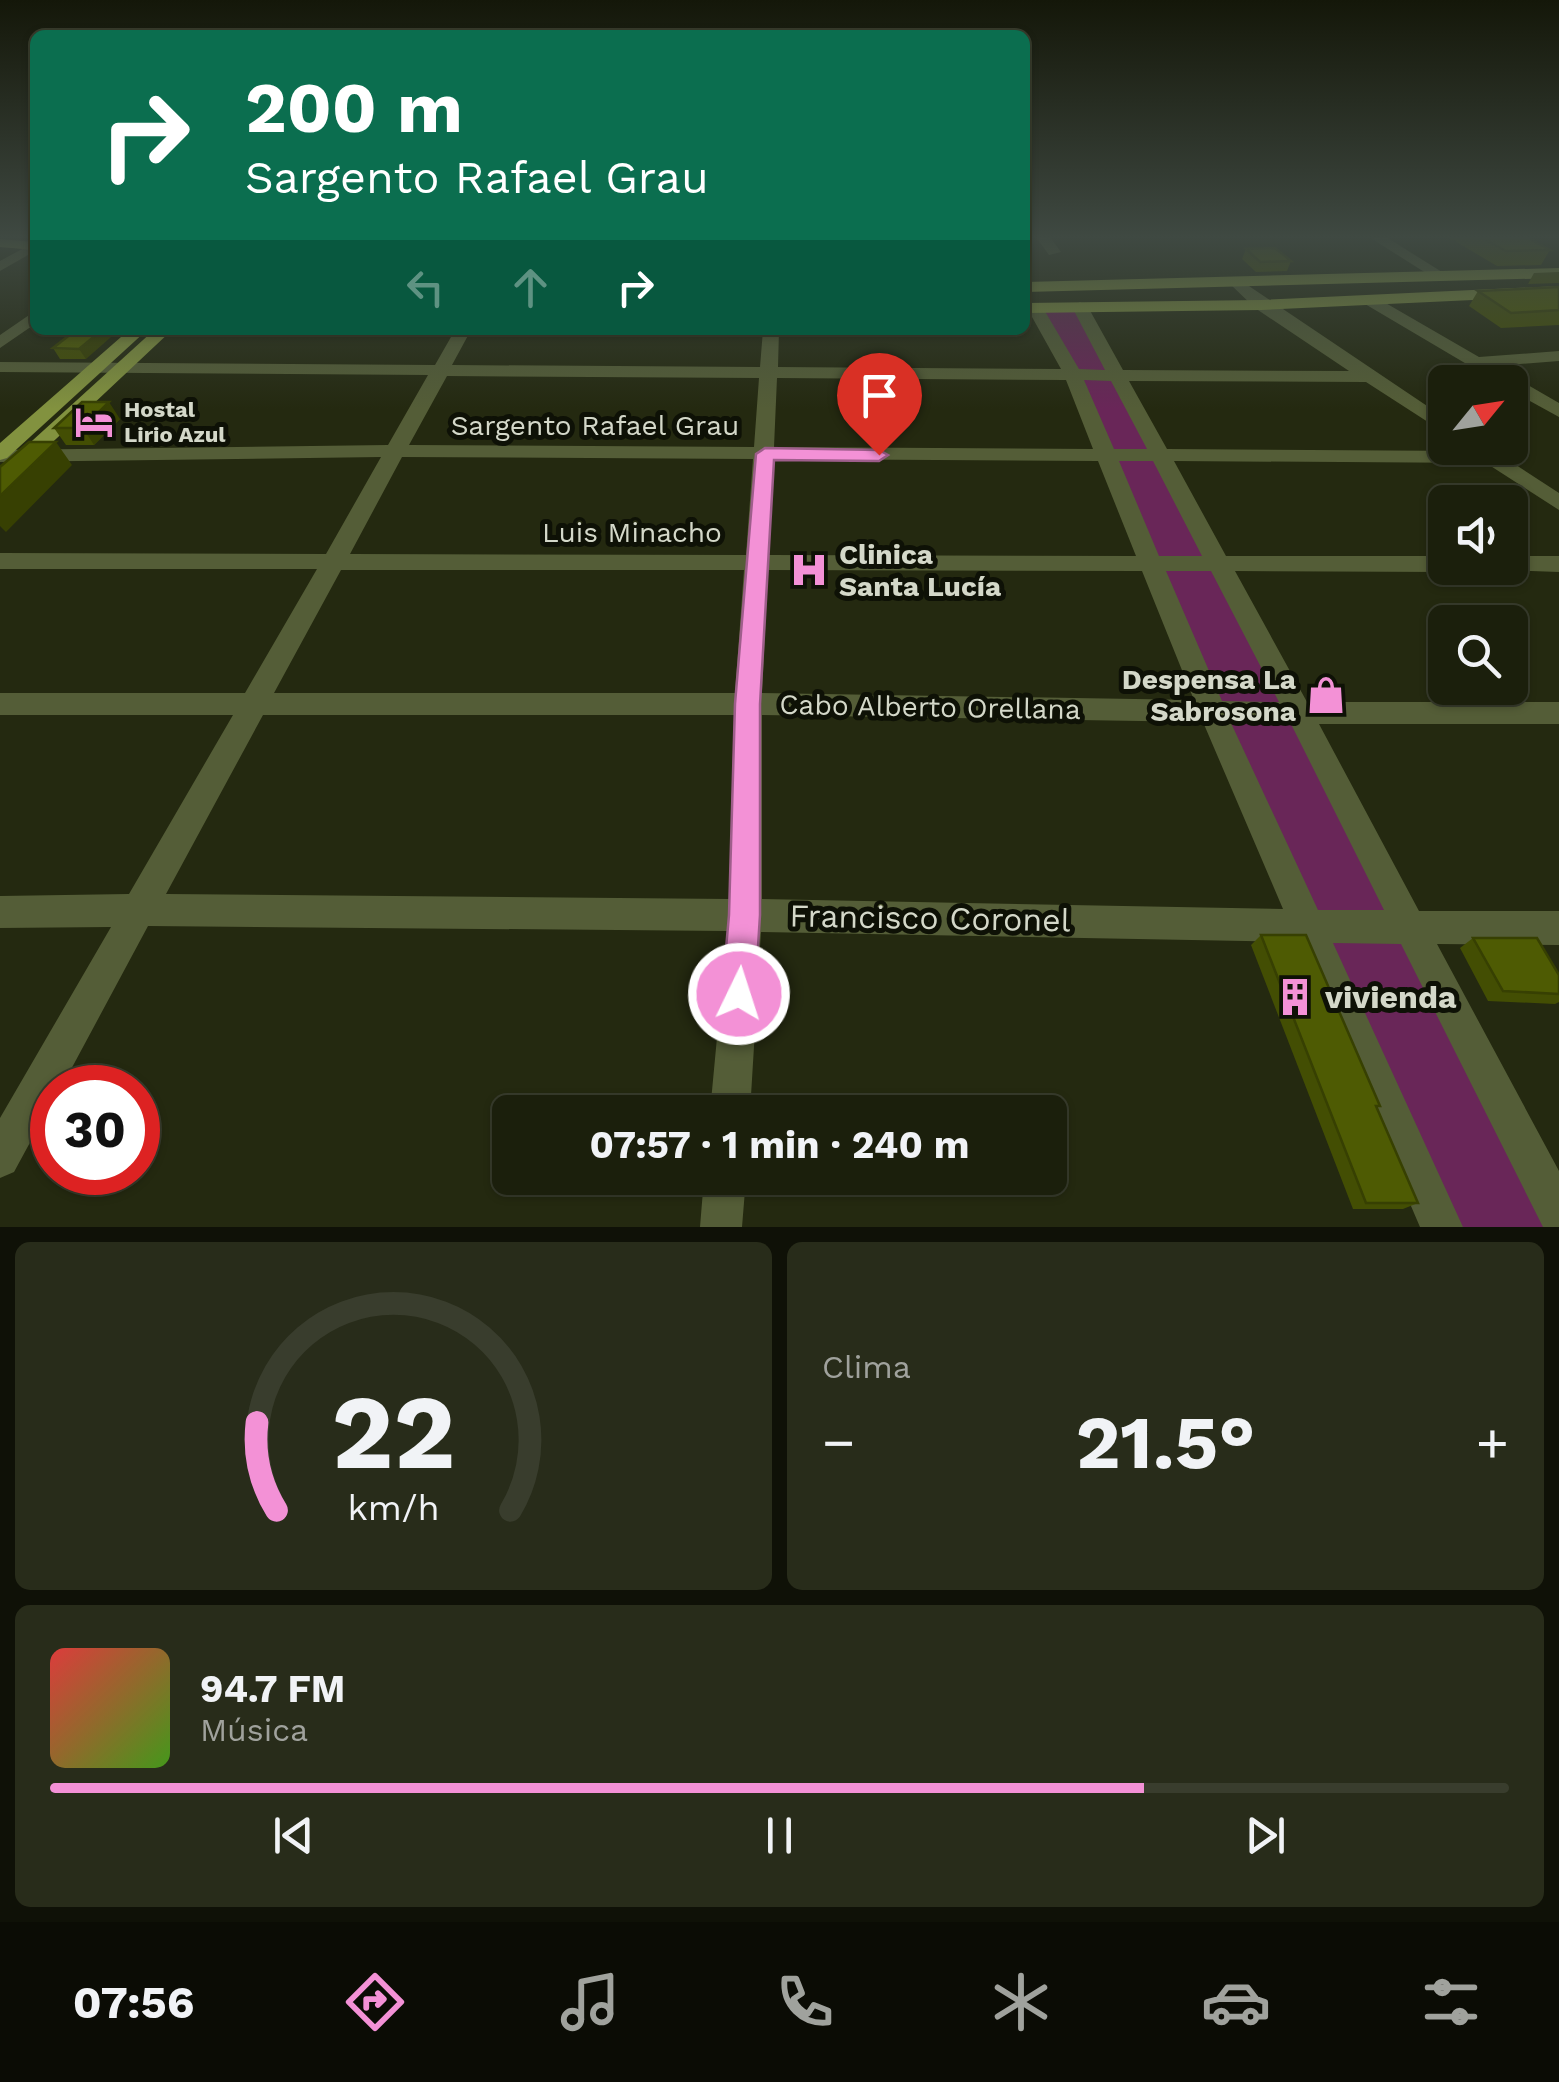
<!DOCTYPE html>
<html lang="es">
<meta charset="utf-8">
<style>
:root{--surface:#1b1f0c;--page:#282c1a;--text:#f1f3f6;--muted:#a0a29d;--line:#393d2d;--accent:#f391d6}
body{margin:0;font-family:"Work Sans",sans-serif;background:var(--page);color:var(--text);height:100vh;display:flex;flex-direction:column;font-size:38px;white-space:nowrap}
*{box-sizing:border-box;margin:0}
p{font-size:32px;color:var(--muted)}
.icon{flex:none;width:55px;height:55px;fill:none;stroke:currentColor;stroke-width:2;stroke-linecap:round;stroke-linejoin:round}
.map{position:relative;height:1227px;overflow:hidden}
.details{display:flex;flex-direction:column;gap:15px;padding:15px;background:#0f1107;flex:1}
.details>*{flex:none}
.hud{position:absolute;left:30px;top:30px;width:1000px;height:305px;border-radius:15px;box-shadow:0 2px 8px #0004,0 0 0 2px var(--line);background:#0b6e4f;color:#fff;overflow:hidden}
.needle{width:65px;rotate:60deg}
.controls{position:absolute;left:1428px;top:365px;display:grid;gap:20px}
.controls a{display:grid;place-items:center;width:100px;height:100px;border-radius:15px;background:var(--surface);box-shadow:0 2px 8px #0004,0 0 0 2px var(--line);font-size:50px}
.speed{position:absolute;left:30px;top:1065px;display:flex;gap:20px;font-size:50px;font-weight:700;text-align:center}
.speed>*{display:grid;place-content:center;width:130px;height:130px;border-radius:50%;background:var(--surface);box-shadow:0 2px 8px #0004,0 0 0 2px var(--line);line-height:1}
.speed .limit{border:15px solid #d22;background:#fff;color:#111}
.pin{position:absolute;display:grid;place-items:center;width:85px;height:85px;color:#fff;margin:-102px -42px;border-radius:50% 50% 50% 0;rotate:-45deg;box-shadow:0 0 10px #0007}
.pin .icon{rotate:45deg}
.me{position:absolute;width:110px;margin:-55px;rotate:4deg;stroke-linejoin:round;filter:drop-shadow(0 0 8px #0008)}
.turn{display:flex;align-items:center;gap:35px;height:210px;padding:0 50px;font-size:45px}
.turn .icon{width:130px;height:130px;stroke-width:2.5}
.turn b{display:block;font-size:70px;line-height:85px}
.lanes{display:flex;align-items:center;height:95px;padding:0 50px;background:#0003;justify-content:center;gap:50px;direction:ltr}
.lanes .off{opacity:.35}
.big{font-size:75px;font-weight:700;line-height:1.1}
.details .widget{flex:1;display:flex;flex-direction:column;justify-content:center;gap:15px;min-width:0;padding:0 35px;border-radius:15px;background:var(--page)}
.details .dial{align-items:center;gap:0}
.dial svg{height:260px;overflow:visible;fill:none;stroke:var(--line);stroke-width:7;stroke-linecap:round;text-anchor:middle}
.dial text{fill:var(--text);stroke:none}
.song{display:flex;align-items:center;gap:30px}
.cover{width:120px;height:120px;border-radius:15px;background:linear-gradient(135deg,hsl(0 70% 55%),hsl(100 70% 35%))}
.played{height:10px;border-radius:5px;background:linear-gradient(90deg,var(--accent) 75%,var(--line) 75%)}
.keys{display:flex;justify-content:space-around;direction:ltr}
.heat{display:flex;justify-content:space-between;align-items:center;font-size:55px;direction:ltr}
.details .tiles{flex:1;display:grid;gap:15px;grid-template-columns:1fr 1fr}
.widget:last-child{grid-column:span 2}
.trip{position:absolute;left:492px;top:1095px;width:575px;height:100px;border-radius:15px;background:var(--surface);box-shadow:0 2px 8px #0004,0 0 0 2px var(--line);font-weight:700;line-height:100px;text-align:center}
.tabs{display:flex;height:160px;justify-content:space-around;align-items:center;background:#0b0c05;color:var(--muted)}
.tabs .icon{width:70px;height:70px}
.tabs .active{color:var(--accent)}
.tabs b{font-size:45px;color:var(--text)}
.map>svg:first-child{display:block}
.green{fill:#692658}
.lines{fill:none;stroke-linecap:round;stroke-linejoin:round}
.minor{fill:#545d37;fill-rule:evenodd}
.major{fill:#82923f;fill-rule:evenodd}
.wall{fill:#434e03}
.shaded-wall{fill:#374002}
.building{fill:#4e5b03;stroke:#374002;stroke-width:2.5}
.route{fill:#f391d6;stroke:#9e5e8b;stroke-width:2.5}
.labels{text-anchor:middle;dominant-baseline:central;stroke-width:10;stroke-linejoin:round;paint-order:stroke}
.far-poi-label{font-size:22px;font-weight:bold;fill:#d4d8c9;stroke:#0e1106;text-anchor:start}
.street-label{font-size:28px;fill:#d4d8c9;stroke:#0e1106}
.poi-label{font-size:28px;font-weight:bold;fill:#d4d8c9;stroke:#0e1106;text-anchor:start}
.near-street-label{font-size:32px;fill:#d4d8c9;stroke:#0e1106}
.near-poi-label{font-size:32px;font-weight:bold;fill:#d4d8c9;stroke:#0e1106;text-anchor:start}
</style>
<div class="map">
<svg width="1559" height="1227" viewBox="0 0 1559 1227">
<rect width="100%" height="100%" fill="#242910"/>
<path class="green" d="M1080,307L1559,1227H1442L1035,308Z"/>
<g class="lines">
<path class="minor" d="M1036,237H1050L1061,252L1049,255Z
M1369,237H1386L1450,277L1437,280Z
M35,242V251L0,271V261Z
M1237,278L1445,418V433L1366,382L1129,381L1167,449L1470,451L1472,448H1490L1559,493V510L1486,463L1174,461L1226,556H1445V568H1455L1445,572L1235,571L1307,702H1559V724H1319L1419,911H1559V945L1437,944L1559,1171V1227H1543L1401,944L1333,943L1463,1227H1420L1298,942L761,932L750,1112H710L727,931L148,926L61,1088H52V1102L14,1172L0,1178V1118L111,927L0,928V896L129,894L233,715H0V693H245L317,569H0V553L326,554L381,457L0,462V450L388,445L428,375L0,372V362L435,365L455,330H471L452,365L760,367L763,330H779L778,367L1061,369L1027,308L1035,303L1043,308L1079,369L1105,370L1072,307L1080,302L1088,307L1123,370L1349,371L1255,308L1229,283ZM447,376L759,378L754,447L409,445ZM777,378L1066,380L1093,449L774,447ZM1084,380L1111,381L1147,449H1114ZM402,457L753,459L746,555L350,554ZM773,459L1098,461L1136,556L769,555ZM1119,461H1153L1202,556H1159ZM341,570H744L735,693H274ZM768,570L1142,571L1194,700L762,693ZM1166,571H1211L1279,702L1222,701ZM263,715H734L729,899L166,894ZM762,715L1203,722L1283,909L762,899ZM1231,723L1291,724L1384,910H1318Z
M1365,298H1377L1479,357L1559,351V361L1495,366L1559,403V417L1510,390V382H1497L1365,304Z
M35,311V324L0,348V335Z
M1510,556H1559V572L1502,570L1510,568Z
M704,1178H746L742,1227H700Z"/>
<path class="major" d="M0,239L35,242V250L0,247Z
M1559,268V278L1025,292V282Z
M1559,286V296L1261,310L1025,313V303L1261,300Z
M129,330H147L7,458L0,460V443Z
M154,330H172L7,485L0,487V470Z"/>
</g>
<path class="wall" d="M1448,237H1526L1550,250L1541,265L1497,266Z
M1246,249L1291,261L1287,271L1256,272L1242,259Z
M1559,272V283L1528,284L1534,273Z
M1559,287V325L1501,328L1469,306L1478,291Z
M76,330L86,359H60L53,348Z
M120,419L94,445H66L54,428Z
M1261,935L1380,1106L1377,1107L1418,1203L1403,1209H1353L1251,945Z
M1473,938L1559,975V1002L1555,1004L1488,1001L1460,948Z"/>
<path class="shaded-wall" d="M102,330H119L86,359L79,349Z
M109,402L120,419L94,445L83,428Z
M56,442L72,465L6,532L0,526V496Z"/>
<path class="building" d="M1481,237H1526L1550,250L1506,251Z
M1275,248L1291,261L1260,262L1246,249Z
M1559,287V310L1511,313L1478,291Z
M76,330H102L79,349L53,348Z
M82,402H109L83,428H54Z
M29,442H56L0,496V467Z
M1261,935H1306L1380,1106H1376L1418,1203H1366Z
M1473,938H1537L1559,975V994L1503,991Z"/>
<linearGradient id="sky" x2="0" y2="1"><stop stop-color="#141709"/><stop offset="0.58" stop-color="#3f4942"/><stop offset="1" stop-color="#3f4942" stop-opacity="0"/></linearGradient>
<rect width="1559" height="409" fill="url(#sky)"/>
<path class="route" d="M765,448L879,450L888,455L879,461L774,460L760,704V915L755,994L750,1006L739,1010L727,1006L722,994L729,915L735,704L756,454Z"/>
<defs>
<g id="hotel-bare" transform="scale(3)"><path d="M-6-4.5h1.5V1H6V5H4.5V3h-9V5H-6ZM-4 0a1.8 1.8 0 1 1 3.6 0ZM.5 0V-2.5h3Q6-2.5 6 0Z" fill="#f391d6" stroke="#0e1106" stroke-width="2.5" paint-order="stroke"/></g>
<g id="hospital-bare" transform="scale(3)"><path d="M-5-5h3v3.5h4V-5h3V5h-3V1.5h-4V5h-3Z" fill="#f391d6" stroke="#0e1106" stroke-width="2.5" paint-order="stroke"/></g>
<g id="shop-bare" transform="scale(3)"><path d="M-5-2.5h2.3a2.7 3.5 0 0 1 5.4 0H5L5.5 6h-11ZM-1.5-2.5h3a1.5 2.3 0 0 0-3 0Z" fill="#f391d6" stroke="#0e1106" stroke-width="2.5" paint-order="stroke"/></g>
<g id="building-bare" transform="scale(3)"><path d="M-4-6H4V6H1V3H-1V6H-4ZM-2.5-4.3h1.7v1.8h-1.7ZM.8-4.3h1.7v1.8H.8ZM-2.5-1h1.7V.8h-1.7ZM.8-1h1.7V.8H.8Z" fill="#f391d6" stroke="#0e1106" stroke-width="2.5" paint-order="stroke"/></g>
</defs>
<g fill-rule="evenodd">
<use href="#hotel-bare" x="94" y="422"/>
<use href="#hospital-bare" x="809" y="570"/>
<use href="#shop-bare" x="1326" y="695"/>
<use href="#building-bare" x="1295" y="997"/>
</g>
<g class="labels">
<g class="far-poi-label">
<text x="124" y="409">Hostal<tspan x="124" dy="25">Lirio Azul</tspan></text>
</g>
<g class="street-label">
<text x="595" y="425">Sargento Rafael Grau</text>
<text x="632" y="532">Luis Minacho</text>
<text transform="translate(930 707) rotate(1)">Cabo Alberto Orellana</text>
</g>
<g class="poi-label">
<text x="839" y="554">Clinica<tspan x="839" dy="32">Santa Lucía</tspan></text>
<text x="1296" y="679" text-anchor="end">Despensa La<tspan x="1296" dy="32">Sabrosona</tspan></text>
</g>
<g class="near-street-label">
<text transform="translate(930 918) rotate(1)">Francisco Coronel</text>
</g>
<g class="near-poi-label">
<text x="1325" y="997">vivienda</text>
</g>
</g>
</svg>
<div class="controls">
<a><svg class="needle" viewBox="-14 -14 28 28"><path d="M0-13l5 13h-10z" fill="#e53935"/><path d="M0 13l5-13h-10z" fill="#a0a29d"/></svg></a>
<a><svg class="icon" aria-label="sound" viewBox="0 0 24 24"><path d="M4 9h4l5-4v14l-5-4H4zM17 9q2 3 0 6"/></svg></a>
<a><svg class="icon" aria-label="search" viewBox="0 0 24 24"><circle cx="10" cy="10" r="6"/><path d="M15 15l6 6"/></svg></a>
</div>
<div class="speed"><div class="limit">30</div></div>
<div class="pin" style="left:879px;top:455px;background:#d93025"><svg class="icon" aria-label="arrive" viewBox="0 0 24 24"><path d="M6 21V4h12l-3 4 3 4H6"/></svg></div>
<svg class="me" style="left:739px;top:994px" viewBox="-20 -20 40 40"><circle r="17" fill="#f391d6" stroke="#fff" stroke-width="3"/><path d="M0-11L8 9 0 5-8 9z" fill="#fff"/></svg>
<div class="trip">07:57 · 1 min · 240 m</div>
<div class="hud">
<div class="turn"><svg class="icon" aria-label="right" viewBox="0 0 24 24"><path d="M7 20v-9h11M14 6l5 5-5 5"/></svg><div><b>200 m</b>Sargento Rafael Grau</div></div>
<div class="lanes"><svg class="icon off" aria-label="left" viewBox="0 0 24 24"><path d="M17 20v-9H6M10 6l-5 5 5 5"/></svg><svg class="icon off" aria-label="ahead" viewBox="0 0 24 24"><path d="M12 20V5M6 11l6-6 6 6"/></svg><svg class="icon" aria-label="right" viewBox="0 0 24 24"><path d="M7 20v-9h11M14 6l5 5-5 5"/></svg></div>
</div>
</div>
<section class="details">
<div class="tiles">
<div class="widget dial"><svg viewBox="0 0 100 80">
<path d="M14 69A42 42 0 1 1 86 69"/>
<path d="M14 69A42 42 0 0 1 8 42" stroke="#f391d6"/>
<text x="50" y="56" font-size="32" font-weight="700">22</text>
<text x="50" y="72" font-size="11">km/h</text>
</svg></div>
<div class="widget"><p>Clima</p>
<div class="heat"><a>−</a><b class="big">21.5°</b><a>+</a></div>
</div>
<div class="widget">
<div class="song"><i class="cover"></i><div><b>94.7 FM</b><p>Música</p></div></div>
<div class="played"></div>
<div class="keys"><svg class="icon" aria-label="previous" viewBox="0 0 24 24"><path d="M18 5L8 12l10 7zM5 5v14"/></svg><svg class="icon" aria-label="pause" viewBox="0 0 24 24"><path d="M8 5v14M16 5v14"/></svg><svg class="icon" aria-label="next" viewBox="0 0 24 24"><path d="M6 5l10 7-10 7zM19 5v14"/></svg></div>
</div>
</div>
</section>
<nav class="tabs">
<b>07:56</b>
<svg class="icon active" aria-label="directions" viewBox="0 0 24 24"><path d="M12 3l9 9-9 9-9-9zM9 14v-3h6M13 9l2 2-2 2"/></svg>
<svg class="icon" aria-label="music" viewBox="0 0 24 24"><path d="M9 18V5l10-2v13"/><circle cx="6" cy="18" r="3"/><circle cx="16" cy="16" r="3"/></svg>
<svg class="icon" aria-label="phone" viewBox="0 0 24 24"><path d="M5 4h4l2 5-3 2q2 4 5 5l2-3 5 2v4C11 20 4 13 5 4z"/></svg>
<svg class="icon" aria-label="climate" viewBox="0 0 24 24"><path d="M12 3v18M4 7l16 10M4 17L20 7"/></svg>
<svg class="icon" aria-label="car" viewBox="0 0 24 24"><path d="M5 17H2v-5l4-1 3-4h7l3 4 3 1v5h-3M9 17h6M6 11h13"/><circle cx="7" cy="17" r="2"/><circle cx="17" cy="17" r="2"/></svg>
<svg class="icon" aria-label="filters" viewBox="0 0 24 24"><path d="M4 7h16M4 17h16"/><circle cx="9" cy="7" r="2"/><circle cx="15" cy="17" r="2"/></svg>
</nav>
